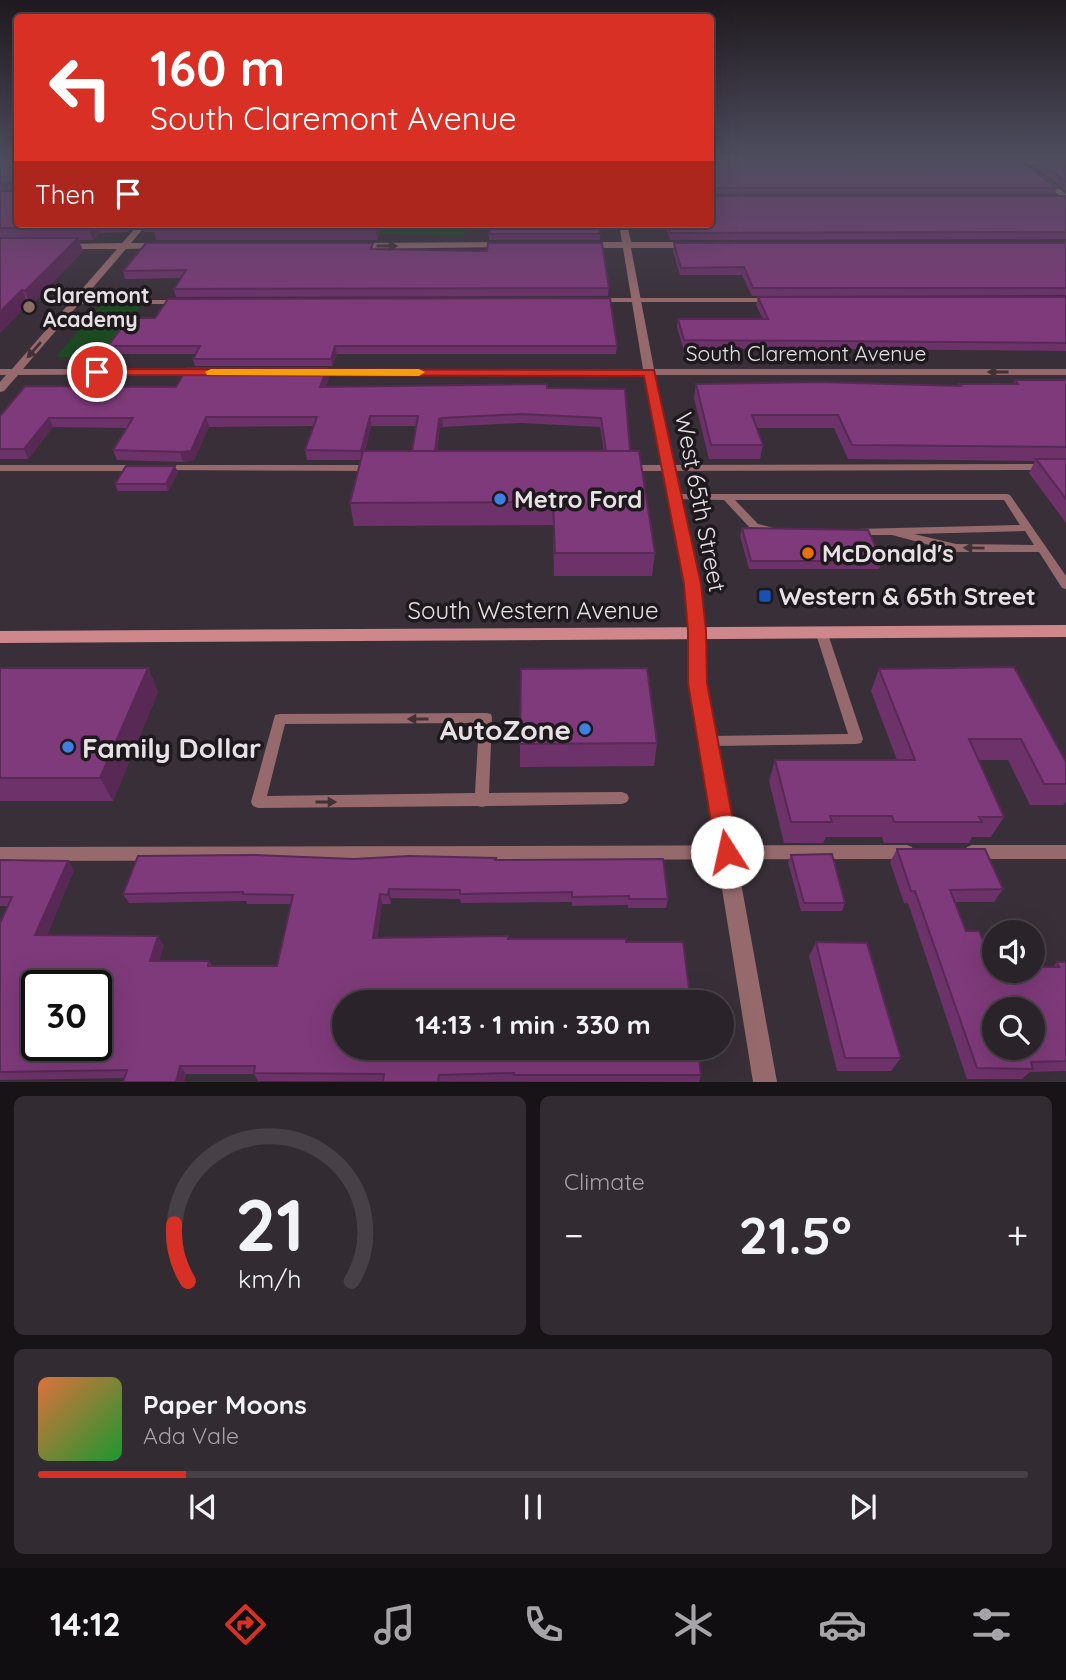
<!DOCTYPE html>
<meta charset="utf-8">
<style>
:root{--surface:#2b232a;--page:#332b32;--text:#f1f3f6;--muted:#a6a4a8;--line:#474047;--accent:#d93025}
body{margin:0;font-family:Quicksand,sans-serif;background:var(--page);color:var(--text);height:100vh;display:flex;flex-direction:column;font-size:26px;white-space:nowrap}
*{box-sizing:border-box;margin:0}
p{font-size:23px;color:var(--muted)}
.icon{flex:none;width:38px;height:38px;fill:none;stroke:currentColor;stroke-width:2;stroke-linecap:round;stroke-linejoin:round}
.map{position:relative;height:1082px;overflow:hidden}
.drawer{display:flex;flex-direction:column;gap:14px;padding:14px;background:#181317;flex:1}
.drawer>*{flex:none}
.banner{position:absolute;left:14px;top:14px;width:700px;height:214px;border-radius:7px;box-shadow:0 7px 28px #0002,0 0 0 2px var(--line);background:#d93025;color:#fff;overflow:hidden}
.tools{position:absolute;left:982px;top:920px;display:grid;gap:14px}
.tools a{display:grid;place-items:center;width:63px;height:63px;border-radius:50%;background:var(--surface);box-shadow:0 7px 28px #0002,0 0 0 2px var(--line);font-size:35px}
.speed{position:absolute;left:21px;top:970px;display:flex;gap:14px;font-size:35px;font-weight:700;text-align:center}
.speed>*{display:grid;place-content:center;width:91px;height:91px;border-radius:50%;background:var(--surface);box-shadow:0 7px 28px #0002,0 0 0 2px var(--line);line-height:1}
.speed .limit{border:4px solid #111;border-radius:10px;background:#fff;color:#111}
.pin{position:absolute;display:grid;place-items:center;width:60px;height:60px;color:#fff;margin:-30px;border:4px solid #fff;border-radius:50%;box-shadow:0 2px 7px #0007}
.me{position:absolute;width:77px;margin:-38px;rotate:350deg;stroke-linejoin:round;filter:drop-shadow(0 0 5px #0008)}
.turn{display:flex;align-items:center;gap:24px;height:147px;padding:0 21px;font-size:32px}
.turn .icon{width:91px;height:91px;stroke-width:2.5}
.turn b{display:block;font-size:49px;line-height:60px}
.then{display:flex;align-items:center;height:66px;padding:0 21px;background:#0003;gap:14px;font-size:26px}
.big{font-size:52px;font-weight:700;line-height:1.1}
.drawer .card{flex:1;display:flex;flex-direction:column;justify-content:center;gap:10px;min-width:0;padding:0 24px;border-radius:10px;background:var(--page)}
.drawer .dial{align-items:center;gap:0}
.dial svg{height:182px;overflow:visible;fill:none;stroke:var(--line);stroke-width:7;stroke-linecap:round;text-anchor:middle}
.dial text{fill:var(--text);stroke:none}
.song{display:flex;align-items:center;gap:21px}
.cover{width:84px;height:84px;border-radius:10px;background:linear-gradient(135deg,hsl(20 70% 55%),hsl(130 70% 35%))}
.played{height:7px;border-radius:4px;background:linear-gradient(90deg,var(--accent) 15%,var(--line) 15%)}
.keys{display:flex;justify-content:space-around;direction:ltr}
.heat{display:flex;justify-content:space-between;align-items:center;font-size:38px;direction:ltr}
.drawer .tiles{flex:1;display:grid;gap:14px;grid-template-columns:1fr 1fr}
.card:last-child{grid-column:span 2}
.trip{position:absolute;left:332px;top:990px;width:402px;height:70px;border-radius:35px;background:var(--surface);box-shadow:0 7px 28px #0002,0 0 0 2px var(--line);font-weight:700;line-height:70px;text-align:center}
.tab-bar{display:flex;height:112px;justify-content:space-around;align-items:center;background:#110e11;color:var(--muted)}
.tab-bar .icon{width:49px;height:49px}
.tab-bar .current{color:var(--accent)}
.tab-bar b{font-size:32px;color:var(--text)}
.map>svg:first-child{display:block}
.green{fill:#1e4a23}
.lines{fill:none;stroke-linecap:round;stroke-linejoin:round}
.service{fill:#966a6c;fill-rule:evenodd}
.minor{fill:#966a6c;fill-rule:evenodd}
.secondary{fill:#ce888c;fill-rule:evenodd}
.wall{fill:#6c3269;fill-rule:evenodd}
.shaded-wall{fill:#582955}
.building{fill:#7e3a7a;stroke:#582955;stroke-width:2;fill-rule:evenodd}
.oneway{fill:#423135}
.route{fill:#d93025;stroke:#8d1f18;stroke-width:2}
.slow{fill:#f59e0b}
.education-dot{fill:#8d6e63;stroke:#1e191d;stroke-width:2.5}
.shop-dot{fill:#3f7fe0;stroke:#1e191d;stroke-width:2.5}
.food-dot{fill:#e8710a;stroke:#1e191d;stroke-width:2.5}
.transit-dot{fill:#1a4fb4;stroke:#1e191d;stroke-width:2.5}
.labels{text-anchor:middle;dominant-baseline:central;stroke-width:7;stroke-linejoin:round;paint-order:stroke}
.far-poi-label{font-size:21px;font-weight:bold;fill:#e7e1e6;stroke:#1e191d;text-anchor:start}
.far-street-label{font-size:21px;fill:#e7e1e6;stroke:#1e191d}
.poi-label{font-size:24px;font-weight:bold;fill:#e7e1e6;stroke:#1e191d;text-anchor:start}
.street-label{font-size:24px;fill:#e7e1e6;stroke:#1e191d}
.near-poi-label{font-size:28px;font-weight:bold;fill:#e7e1e6;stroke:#1e191d;text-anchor:end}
</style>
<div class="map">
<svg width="1066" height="1082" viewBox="0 0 1066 1082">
<rect width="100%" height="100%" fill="#392f38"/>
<path class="green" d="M384,224H466L465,235L380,234Z
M99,306H141L103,357H56Z"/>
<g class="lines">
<path class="service" d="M593,298H769L773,300L769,302H593Z
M72,300H181L185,302L181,304H75L71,302Z
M1066,464V470L628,471L623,468L628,465Z
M0,465H136L141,468L136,471H0Z
M162,465H370L375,468L370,471L159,470L157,468Z
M675,494H1007L1010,495L1066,576V589L1062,588L1039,552H956L892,535H856L851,532L856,529L1020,525L1004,500H735L758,524L778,529L779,531L778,533L774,534L750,528L724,500L672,499L670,497ZM1025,531L1034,545L956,544L914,534Z
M821,627L825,628L827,631L863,739L861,743L856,744L708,746L703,745L701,741L703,737L708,736L848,734L815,631L817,628Z
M486,713L491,714L492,718L489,793L622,792L627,794L629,798L627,802L622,804L486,806L482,807L478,806L258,808L253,806L251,802L275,715L280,714ZM479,723L475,793L267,796L285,724Z
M907,845L912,847L914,852L912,857L907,859L0,861V847Z
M972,845H1066V859H972L967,857L965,852L967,847Z"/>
<path class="minor" d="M1066,160V164H1004L1000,162L1004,160Z
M1038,176H1044L1066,194V200L1038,180Z
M139,224H147L131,243H160L163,244V248L126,249L23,369H204L208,370V374L18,375L4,391L0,392V382L6,375H0V369H12L117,249H64L60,246L61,244L122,243Z
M619,224H627L631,242H692L696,245L692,248H631L654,369H1066V375H655L700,584L705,631V683L777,1082H753L689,683V631L686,584L644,375H311L306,372L311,369H643L623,248H582L578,245L582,242H622Z
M506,242L510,245L509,247L355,249L351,246L355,243Z"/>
<path class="secondary" d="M1066,625V637L0,643V631Z"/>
</g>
<path class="wall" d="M710,156H1066V157H710Z
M0,158H18V224H136L128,232L100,233L93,240H79L83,251L31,305L28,304L0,333Z
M710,159L711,160L1057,188L1054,194H710Z
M1038,160H1066V191L1036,167Z
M1066,196V239L670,240L665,224H710Z
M141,224H383L377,240H156L154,232H144Z
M489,234H600V240H489Z
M674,243H1066V295L752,296L742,275H680L673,251Z
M374,249L609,288L608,296L176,297L174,289L181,278L125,279L123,271Z
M758,297H1066V351L683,348L677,327L678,319H763L756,305Z
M155,318L617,346L616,354H337L332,366H195L193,359L196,354H110L108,346Z
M329,378L325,387L625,389L630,451L655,553L652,576H554L553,525L354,526L350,503L361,460H307L305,450L313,426L209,427L194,460L183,462L117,460L113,450L127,428L53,427L28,459H0V416L176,387ZM521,423L600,427L604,451H437L440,428L443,427ZM371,426H416L412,451H365Z
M1015,380H1066V523L1029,473L1035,461L848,459L834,428H757L763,445L760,459H709L694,398L696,384L958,386L959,384H1013Z
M175,466L178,473L168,491H118L115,484Z
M742,528L882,561L879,569H749L740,536Z
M0,668H148L158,692L113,801H0Z
M879,669L1066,762V802L1063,805H1030L1008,760H979L1004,817L991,837H972L969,843H884L882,837H826L823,843H784L769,781L775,760H897L871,691Z
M657,743L654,766L520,767V744Z
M897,849L1003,889L994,902H955L966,931L993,967H1053L1057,962H1066V1071L1030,1072L1022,1079H967L908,903H904L890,862Z
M791,855L845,903L842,911H801L788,862Z
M354,859L495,860L668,899L666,908H628V905L572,906V902L461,903L460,899L391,898V904H382L377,938L626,942L701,1075L699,1082L258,1081L254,1074H186L184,1082H123L125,1078L0,1080V923L8,906H0V860L68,861L74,870L47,935L164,945L159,961H209L212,966H277L291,904H247L246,901L129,903L123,894Z
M816,942L901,1058L891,1071H837L809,956Z"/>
<path class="shaded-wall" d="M92,224H97L100,233L93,240L88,227Z
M126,224H136L128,232Z
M377,224H383L377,240L376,227Z
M78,238L83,251L31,305L25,291Z
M22,290L28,304L0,333V312Z
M335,346L337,354L332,366L331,359Z
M327,368L329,378L322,397L320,387Z
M370,416L371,426L362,460L361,451Z
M206,417L209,427L194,460L183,462L180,452Z
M49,418L53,427L28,459L24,449Z
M442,418L443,427L440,428L436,462L435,452L439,419Z
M175,466L178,473L168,491L166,484Z
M148,668L158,692L113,801L100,778Z
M68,861L74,870L43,944L35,935Z
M389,889L391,898V904L388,895Z
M380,894L382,904L375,947L373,938Z
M158,936L164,945L156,970L150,961Z
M180,1066L186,1074L184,1082H176Z"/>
<path class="building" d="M0,158H18V224H92L88,227L0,228V191H13L16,189L13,182L0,183Z
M710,159L1020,160L1057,188H711L710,189Z
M1038,160H1066V182Z
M710,196H1066V232L670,233L668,224H710Z
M155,224H377L376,227H152Z
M490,224H599L600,234H489Z
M0,238H78L25,291L22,290L0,312Z
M146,243H373L371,249L487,251L488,243H602L609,288L174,289L186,270L123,271Z
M674,243H1066V288H753L744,267L681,268Z
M758,297H1066V343L684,340L678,319H768Z
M610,298L617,346H335L331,359H193L200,346H108L129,318H155L168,299Z
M187,368H327L320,387L547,384V388L625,389L630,451H606L601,418L521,414L442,418L439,419L435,451H412L418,416H370L361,451L305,450L317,417H206L191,451L180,452L113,450L133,418H49L24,449H0V416L25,386L176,387Z
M1015,380H1066V447L852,445L838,415H752L763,445H711L696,384L818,382L961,386L959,384H1018Z
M363,451H639L655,553H555L553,502L350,503Z
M1036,459H1066V499Z
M126,466H175L166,484H115Z
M742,528L868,530L882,561H751Z
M1014,667L1066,762V784H1044L1021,739H969L1004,817H979L982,822H894L892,816H830L832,822H791L775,760H915L879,669Z
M0,668H148L100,778H0Z
M647,668L657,743L520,744L521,669Z
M897,849H985L1003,889L950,890L966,931H979L994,967V971H1032V967H1059L1057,962H1066V1061L1031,1062L1033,1069L977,1068L915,891H911ZM994,1010H1032V1048H994Z
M832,854L845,903H804L791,855Z
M253,855L354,859L409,856L496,858L495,860L663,859L668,899H629V896L572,897V892L460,894V890L389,889L388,895L380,894L373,938L508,936V939H626V942H683L691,1003H345V1048H698L701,1075H514V1073L439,1075L438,1082H383L384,1074L254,1073L255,1066H180L176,1082H123L127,1070L0,1072V923L12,897H0V860L68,861L35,935L158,936L150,961H209L208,966H277L293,895L243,894V892L123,894L138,856ZM37,985H96V1045H37Z
M816,942L867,943L901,1058H845Z"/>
<defs><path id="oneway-solid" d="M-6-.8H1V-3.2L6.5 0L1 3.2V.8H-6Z" transform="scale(1.75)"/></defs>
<g class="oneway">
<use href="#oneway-solid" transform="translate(387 246)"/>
<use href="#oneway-solid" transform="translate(34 350) rotate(131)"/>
<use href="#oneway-solid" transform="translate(998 372) rotate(180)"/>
<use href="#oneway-solid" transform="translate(974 548) rotate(-179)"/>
<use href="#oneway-solid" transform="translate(418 719) rotate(180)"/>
<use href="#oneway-solid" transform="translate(326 802)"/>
</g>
<linearGradient id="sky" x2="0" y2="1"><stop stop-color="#1f1a1f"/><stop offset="0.51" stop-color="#4e4d5e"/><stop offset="1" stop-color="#4e4d5e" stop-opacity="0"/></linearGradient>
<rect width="1066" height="307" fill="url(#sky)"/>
<path class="route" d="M97,369L654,370L701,584L706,631L707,683L739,852L735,859L727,862L720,859L716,852L688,683V631L684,584L644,376L92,375V370Z"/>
<path class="slow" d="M211,369H419L425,372L419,376L207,375L205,372Z"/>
<circle class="education-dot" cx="29" cy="307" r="7"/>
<g class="shop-dot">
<circle cx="500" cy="499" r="7"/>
<circle cx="585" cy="729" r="7"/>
<circle cx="68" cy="747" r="7"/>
</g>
<circle class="food-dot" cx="808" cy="553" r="7"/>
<rect class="transit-dot" x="758" y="589" width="14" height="14" rx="3.5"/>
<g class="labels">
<g class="far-poi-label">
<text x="43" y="295">Claremont<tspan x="43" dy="24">Academy</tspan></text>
</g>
<g class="far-street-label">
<text x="806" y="353">South Claremont Avenue</text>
</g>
<g class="poi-label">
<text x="514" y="499">Metro Ford</text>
<text x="822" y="553">McDonald's</text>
<text x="779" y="596">Western &amp; 65th Street</text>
</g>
<g class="street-label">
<text transform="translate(701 502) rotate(79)">West 65th Street</text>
<text x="533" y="610">South Western Avenue</text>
</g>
<g class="near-poi-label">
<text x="571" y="729">AutoZone</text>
<text x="82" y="747" text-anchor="start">Family Dollar</text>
</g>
</g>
</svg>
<div class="tools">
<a><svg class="icon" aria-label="sound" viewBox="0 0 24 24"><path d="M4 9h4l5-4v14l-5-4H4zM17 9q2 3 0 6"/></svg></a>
<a><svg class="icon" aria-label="search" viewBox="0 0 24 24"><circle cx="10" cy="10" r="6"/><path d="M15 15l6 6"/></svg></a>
</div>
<div class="speed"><div class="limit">30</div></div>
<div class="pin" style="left:97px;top:372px;background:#d93025"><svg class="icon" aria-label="arrive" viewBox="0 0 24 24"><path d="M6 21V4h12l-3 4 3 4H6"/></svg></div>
<svg class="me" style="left:727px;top:852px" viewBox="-20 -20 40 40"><circle r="19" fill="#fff"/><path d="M0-13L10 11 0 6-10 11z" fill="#d93025"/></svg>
<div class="trip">14:13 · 1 min · 330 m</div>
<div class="banner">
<div class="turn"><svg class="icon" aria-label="left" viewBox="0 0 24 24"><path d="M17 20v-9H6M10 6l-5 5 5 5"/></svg><div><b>160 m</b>South Claremont Avenue</div></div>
<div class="then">Then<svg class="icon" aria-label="arrive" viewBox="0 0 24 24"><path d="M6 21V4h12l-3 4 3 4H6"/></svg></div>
</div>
</div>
<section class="drawer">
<div class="tiles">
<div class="card dial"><svg viewBox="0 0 100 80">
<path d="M14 69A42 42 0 1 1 86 69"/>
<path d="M14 69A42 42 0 0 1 8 44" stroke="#d93025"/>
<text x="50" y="56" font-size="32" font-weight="700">21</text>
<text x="50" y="72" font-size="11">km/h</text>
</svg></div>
<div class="card"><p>Climate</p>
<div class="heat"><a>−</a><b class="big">21.5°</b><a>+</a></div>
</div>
<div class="card">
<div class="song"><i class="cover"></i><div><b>Paper Moons</b><p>Ada Vale</p></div></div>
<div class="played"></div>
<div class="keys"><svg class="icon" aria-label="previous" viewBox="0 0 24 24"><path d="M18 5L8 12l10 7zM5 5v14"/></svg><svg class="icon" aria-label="pause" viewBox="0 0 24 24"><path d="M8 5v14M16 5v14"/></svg><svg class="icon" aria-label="next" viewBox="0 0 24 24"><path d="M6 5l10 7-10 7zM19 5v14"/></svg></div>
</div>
</div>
</section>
<nav class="tab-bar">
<b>14:12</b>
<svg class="icon current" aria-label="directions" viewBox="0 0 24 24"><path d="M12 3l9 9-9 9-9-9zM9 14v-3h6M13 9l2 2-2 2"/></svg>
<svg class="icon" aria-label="music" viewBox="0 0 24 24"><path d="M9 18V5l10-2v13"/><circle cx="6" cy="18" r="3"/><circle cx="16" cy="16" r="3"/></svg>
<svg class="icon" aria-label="phone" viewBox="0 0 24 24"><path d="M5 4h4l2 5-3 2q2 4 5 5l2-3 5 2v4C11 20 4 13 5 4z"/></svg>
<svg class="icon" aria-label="climate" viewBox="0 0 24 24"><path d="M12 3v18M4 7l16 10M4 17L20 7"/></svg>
<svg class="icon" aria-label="car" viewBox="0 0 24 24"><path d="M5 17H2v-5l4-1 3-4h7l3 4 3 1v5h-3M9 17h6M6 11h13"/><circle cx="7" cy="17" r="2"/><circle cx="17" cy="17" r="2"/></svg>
<svg class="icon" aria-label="filters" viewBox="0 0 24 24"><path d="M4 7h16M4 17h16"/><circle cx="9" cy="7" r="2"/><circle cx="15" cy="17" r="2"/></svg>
</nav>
